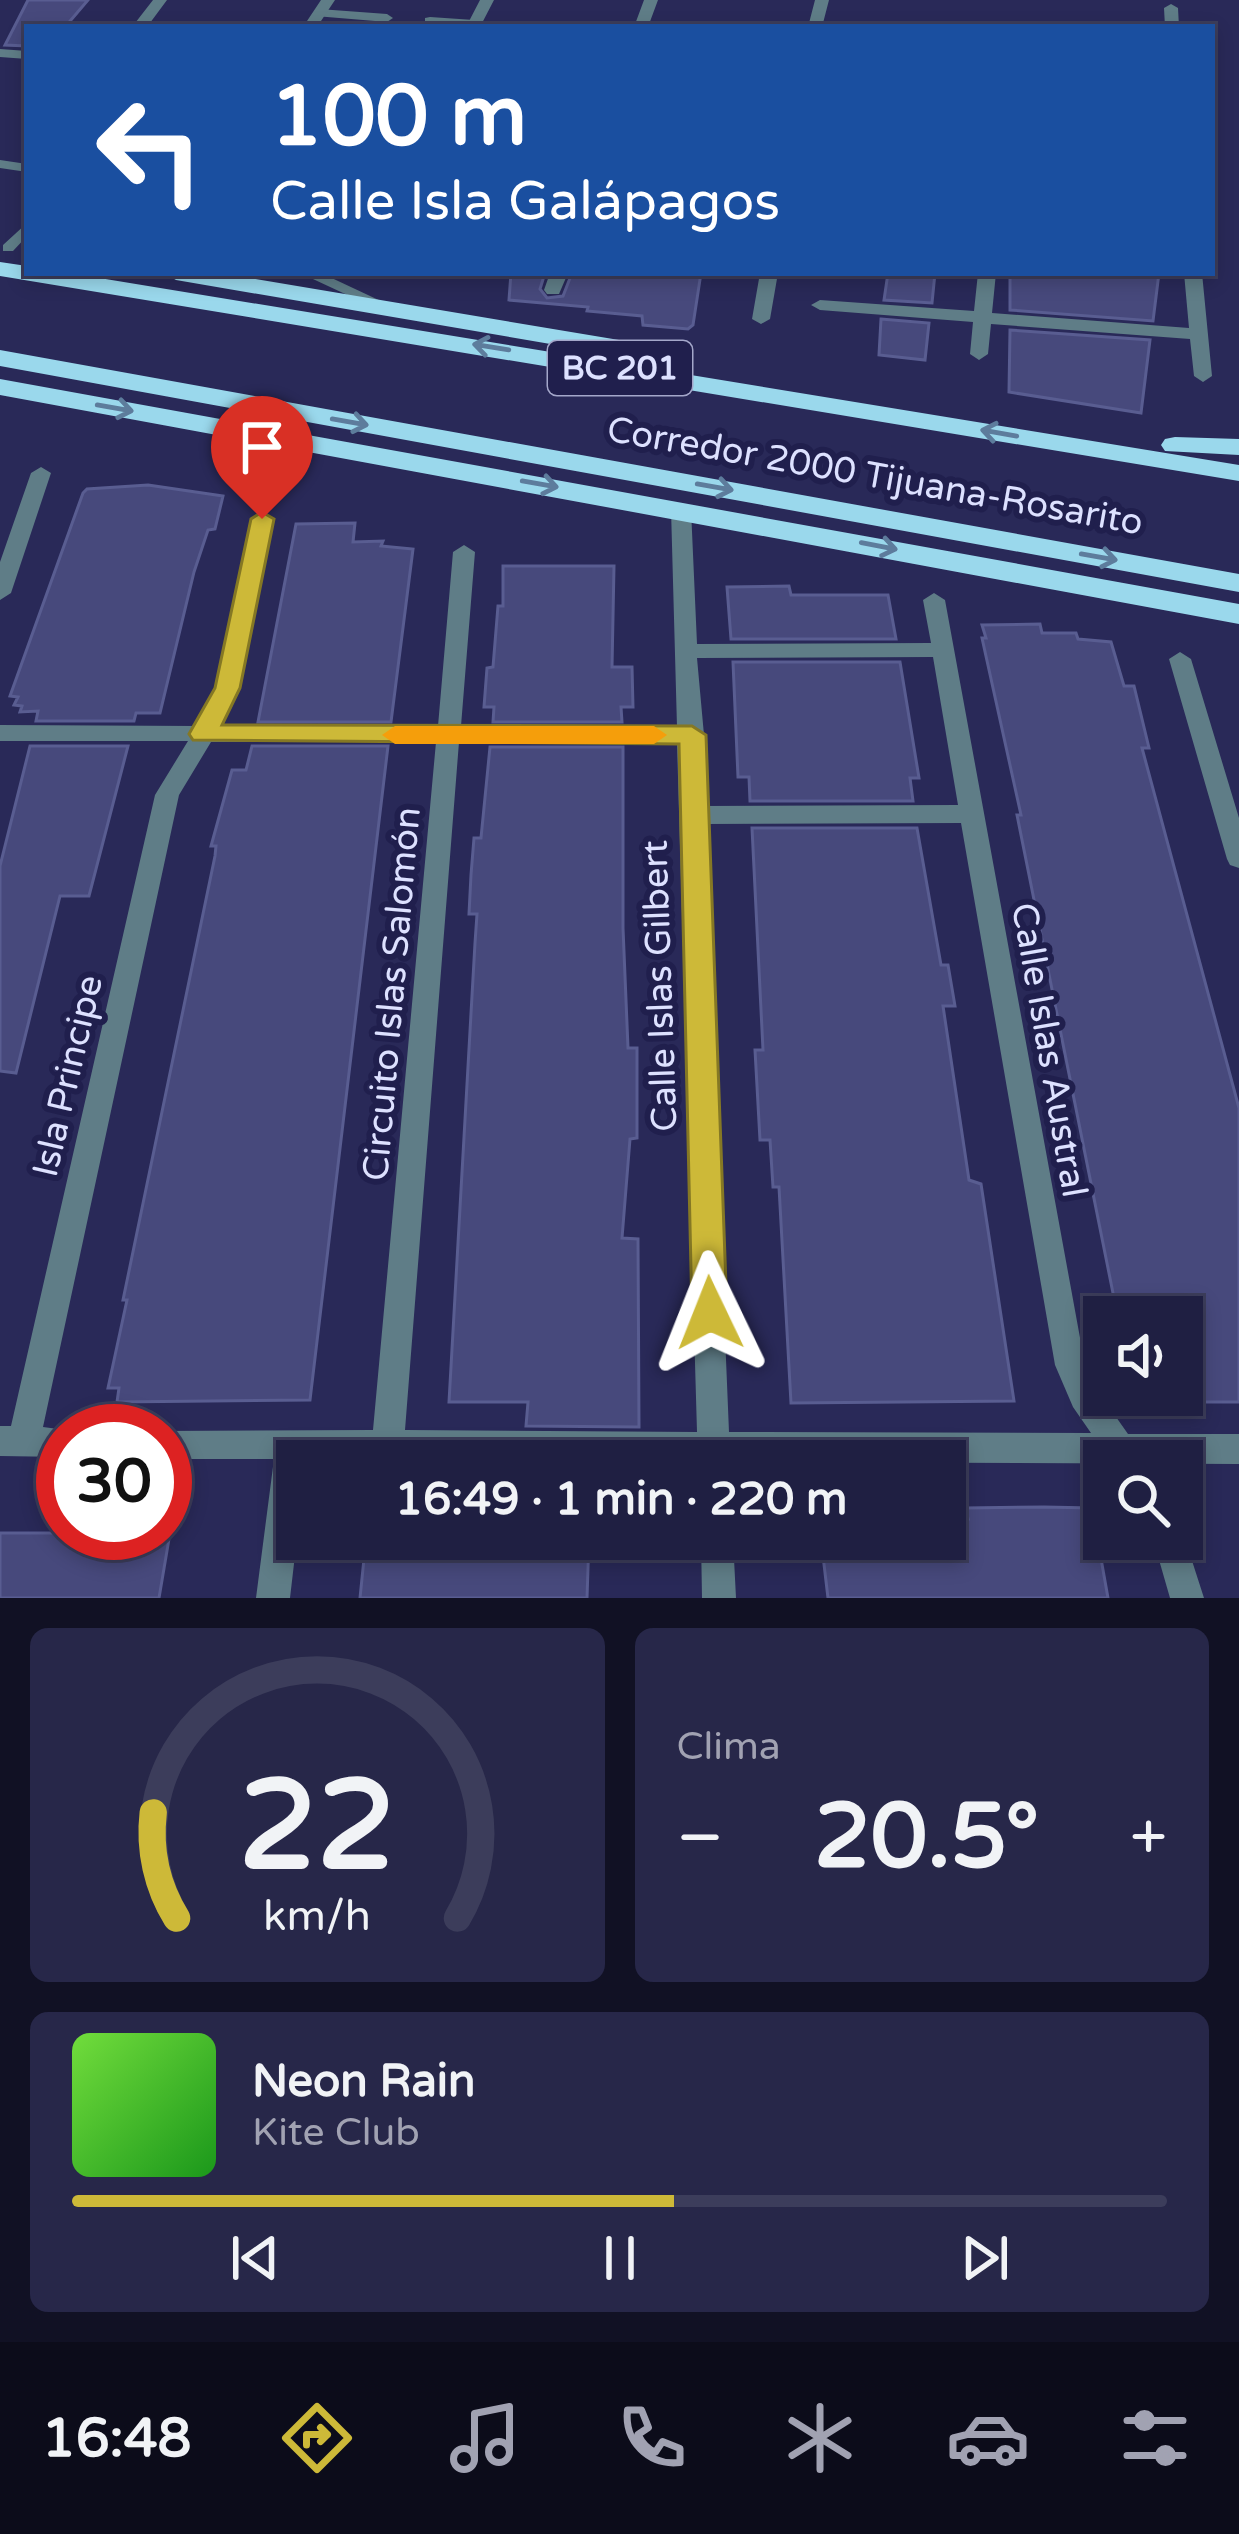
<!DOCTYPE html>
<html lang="es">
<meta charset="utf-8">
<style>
:root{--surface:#1f1f42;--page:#272749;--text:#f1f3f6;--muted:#a1a2b2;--line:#3c3d5b;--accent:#cdb938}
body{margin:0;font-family:"Varela Round",sans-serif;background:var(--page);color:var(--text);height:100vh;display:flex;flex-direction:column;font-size:45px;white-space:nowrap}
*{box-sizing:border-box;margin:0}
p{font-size:39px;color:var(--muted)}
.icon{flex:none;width:66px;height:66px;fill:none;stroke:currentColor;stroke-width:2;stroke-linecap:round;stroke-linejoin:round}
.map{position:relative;height:1598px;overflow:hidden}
.panel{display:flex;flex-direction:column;gap:30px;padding:30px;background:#111124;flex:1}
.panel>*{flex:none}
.banner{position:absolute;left:24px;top:24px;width:1191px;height:252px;border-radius:0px;box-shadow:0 6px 18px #0003,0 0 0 3px var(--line);background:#1a4fa0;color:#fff;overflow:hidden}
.controls{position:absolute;left:1083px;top:1296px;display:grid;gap:24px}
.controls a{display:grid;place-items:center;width:120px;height:120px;border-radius:0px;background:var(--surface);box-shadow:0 6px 18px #0003,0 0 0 3px var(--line);font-size:60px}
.speed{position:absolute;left:36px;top:1404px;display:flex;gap:24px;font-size:60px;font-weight:700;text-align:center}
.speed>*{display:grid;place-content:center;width:156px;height:156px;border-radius:50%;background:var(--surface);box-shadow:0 6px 18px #0003,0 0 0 3px var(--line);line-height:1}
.speed .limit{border:18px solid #d22;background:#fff;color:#111}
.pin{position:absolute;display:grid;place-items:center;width:102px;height:102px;color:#fff;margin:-123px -51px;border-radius:50% 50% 50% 0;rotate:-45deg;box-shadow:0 0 12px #0007}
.pin .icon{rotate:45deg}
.me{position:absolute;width:132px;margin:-66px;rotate:358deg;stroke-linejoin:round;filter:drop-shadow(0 0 9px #0008)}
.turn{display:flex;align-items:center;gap:42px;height:252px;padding:0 48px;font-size:54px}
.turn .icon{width:156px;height:156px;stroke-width:2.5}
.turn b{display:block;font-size:84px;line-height:102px}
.big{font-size:90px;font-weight:700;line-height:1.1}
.panel .tile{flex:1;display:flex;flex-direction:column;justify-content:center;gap:18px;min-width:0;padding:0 42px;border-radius:18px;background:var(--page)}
.panel .dial{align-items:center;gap:0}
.dial svg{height:312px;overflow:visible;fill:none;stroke:var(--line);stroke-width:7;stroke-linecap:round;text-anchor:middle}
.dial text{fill:var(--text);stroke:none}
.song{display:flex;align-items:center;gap:36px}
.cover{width:144px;height:144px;border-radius:18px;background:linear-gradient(135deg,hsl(100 70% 55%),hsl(120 70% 35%))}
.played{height:12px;border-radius:6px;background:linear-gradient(90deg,var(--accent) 55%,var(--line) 55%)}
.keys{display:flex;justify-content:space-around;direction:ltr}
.heat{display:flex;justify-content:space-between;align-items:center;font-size:66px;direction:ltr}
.panel .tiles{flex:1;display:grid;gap:30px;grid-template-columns:1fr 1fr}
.tile:last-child{grid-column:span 2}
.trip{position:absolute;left:276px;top:1440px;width:690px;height:120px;border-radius:0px;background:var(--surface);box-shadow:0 6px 18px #0003,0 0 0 3px var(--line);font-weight:700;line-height:120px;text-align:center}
.menu{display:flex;height:192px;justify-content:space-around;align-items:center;background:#0c0c1a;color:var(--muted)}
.menu .icon{width:84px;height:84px}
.menu .active{color:var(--accent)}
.menu b{font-size:54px;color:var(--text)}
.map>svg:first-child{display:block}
.building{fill:#47497c;stroke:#595d91;stroke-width:3}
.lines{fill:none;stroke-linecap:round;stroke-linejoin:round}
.service{fill:#5f7d87;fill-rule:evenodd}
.minor{fill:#5f7d87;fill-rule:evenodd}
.trunk{fill:#9ad8ec;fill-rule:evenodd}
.oneway{stroke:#5d7c9c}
.route{fill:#cdb938;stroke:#857824;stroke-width:3}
.slow{fill:#f59e0b}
.labels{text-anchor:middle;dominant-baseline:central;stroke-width:12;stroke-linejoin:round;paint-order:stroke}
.shield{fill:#201f4d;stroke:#a4a7ca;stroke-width:3}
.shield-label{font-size:33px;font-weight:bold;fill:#dde1ff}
.street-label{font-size:36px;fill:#dde1ff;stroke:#201f4d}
</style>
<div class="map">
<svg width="1239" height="1598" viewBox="0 0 1239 1598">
<rect width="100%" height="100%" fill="#292958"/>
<path class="building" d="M28,0H88L65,27H27V46L5,45Z
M511,273H545L540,289L547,298L563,296L572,273H701L693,325L688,329L643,325L642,316L587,311L588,307L509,300Z
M888,273H935L932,303L884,300Z
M1010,273H1159L1153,321L1010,310Z
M881,319L929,323L925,360L879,355Z
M1010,330L1150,340L1141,413L1009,392Z
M148,485L223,496L215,529L208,530L194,572L160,713H136L134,721H36L38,711L20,712L22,706L14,705L18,697L10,696L83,493L87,489Z
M355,523L353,542L383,541L381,546L413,549L391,722H258L296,524Z
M503,566H614L612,667H632L633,707H621L622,722H493L494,707H484L487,668L493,667L498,606H503Z
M789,586L791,595H888L896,639H731L727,587Z
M1040,624L1042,633H1076L1078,639L1111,642L1124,686H1134L1149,748H1142L1239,1108V1402H1182V1317L1117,1313L1017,815H1021L982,638H986L982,625Z
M733,662H900L919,778H910L913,801H750L749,777H738Z
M30,746H128L89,896H60L16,1073L0,1071V866Z
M252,746H388L310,1400L117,1402L119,1388H108L127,1300H123L215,856L216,846H211L232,770H246Z
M490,747H623V928L628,1048H637V1138L630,1139L622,1238L638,1239L639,1427L526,1426L528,1402H449L475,943L477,914H469L471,875L474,838H481Z
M752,828H917L941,965H948L955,1006H943L969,1180L981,1184L1014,1401L791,1403L779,1187H773L770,1140H760L755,1050H763Z
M1044,1507L1092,1508L1108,1598H828L821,1539H965L961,1519H968L966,1508Z
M0,1533H170L159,1598H0Z
M366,1539H589L587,1598H360Z"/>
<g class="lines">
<path class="service" d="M319,9L387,14L393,18L387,22L315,16L313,13Z
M430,17L474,20L480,24L462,27L425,24V18Z
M0,160L27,164V172L0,168Z
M27,223V236L13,251H3V245Z
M300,273H321L385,303L377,308L371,306Z"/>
<path class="minor" d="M153,0H167L147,27H132Z
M321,0H335L317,27H303Z
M480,0H494L480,27H466Z
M644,0H658L648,27H634Z
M815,0H829L822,27H808Z
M1171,4L1178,8L1179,27H1165L1164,8Z
M0,49L27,51V59L0,57Z
M550,273H568L559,294H547L544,290Z
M760,273H778L770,319L761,324L752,319Z
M978,273H996L992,313L1189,328L1184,273H1202L1212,376L1203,382L1194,376L1190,339L991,324L988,354L979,360L970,354L973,322L820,310L811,305L820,300L974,311Z
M41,467L51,473L11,593L0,600V562L31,473Z
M681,503L691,509L697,644L931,643L923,600L934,593L945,600L1085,1365L1095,1387L1128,1434H1239V1464L306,1460L297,1461V1538L290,1598H256L274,1459H165V1431H160L373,1430L436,742H211L179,795L43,1427L73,1431H63V1457L0,1456V1426H11L155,795L188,741H0V725L198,726L210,707L253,519L263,513L273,519L232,707L221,726H438L453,552L464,545L475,552L461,726L677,727L671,509ZM933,657L958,805L703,806L704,735L697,658ZM459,742L677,743L697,1432L405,1430ZM961,823L1055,1365L1073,1407L1091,1433L729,1432L704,824Z
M1180,652L1191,659L1239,818V868L1230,865L1227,859L1169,659Z
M1182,1531L1185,1539L1204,1598H1170L1153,1539H1182Z
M701,1539H733L736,1598H702Z"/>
<path class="trunk" d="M0,262L27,266V273H69L1239,465V481L0,276Z
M164,273H219L679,350L692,358L679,366L176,280Z
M0,350L1239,574V592L0,366Z
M0,379L1239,604V624L0,395Z
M1175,437L1239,439V455L1165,451L1161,445L1165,439Z"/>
</g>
<defs><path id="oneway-shaft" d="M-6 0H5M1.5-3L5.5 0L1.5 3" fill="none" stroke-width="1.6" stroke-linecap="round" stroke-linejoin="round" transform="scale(3)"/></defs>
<g class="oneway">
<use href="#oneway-shaft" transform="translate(491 347) rotate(-171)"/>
<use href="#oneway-shaft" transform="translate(115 408) rotate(10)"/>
<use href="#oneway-shaft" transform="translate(350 422) rotate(10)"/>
<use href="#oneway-shaft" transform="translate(999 433) rotate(-170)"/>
<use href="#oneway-shaft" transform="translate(540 484) rotate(10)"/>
<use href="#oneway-shaft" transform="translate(715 487) rotate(10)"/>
<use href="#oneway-shaft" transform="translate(879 546) rotate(11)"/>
<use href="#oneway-shaft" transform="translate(1099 557) rotate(10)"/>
</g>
<path class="route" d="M262,512L274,519L240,688L222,725L692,726L706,735L727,1313L722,1324L710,1328L697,1324L692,1313L679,744L193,740L189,734L215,688L251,519Z"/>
<path class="slow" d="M395,726H654L667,735L654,744H395L382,735Z"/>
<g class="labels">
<rect class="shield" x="548" y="341" width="144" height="54" rx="9"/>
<g class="shield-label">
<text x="620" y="368">BC 201</text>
</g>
<g class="street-label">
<text transform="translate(875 476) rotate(10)">Corredor 2000 Tijuana-Rosarito</text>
<text transform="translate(660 986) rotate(-92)">Calle Islas Gilbert</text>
<text transform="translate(392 994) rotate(-85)">Circuito Islas Salomón</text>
<text transform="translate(1049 1050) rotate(80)">Calle Islas Austral</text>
<text transform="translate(68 1076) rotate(-77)">Isla Principe</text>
</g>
</g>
</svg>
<div class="controls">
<a><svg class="icon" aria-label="sound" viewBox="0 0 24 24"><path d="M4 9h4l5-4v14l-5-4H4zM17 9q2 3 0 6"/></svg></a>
<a><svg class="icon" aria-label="search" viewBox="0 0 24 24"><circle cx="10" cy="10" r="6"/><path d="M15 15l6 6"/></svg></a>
</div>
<div class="speed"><div class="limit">30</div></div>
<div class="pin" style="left:262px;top:519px;background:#d93025"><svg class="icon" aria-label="arrive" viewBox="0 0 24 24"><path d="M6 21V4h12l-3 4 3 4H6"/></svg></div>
<svg class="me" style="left:710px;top:1313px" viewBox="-20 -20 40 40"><path d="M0-17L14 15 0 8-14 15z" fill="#cdb938" stroke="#fff" stroke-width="4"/></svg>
<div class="trip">16:49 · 1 min · 220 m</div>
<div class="banner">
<div class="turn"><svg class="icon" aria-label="left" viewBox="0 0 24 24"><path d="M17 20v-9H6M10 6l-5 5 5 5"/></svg><div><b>100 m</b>Calle Isla Galápagos</div></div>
</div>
</div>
<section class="panel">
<div class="tiles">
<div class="tile dial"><svg viewBox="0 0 100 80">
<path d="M14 69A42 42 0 1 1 86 69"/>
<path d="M14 69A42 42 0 0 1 8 42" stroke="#cdb938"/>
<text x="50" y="56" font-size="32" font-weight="700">22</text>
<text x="50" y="72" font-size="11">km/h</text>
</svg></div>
<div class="tile"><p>Clima</p>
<div class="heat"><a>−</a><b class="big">20.5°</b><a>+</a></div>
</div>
<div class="tile">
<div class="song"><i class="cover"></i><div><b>Neon Rain</b><p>Kite Club</p></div></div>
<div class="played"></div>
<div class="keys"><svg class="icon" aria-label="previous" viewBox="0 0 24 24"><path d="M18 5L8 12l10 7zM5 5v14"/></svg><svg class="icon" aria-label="pause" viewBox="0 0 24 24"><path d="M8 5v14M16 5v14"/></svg><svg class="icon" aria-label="next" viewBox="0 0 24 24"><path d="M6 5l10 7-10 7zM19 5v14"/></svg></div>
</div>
</div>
</section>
<nav class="menu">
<b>16:48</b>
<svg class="icon active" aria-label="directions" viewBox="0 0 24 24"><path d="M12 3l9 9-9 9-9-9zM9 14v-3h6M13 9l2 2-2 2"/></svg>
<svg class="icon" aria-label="music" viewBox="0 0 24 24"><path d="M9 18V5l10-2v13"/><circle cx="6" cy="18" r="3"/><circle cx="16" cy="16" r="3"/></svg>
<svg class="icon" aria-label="phone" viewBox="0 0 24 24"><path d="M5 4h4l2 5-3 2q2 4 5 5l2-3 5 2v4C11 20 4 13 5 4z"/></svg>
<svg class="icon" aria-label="climate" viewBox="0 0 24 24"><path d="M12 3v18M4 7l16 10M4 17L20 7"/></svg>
<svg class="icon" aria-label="car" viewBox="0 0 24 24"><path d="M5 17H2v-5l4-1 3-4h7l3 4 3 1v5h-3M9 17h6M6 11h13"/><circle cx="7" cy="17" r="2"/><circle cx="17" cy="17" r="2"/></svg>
<svg class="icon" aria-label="filters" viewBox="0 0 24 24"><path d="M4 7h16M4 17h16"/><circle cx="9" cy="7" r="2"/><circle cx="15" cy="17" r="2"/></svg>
</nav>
